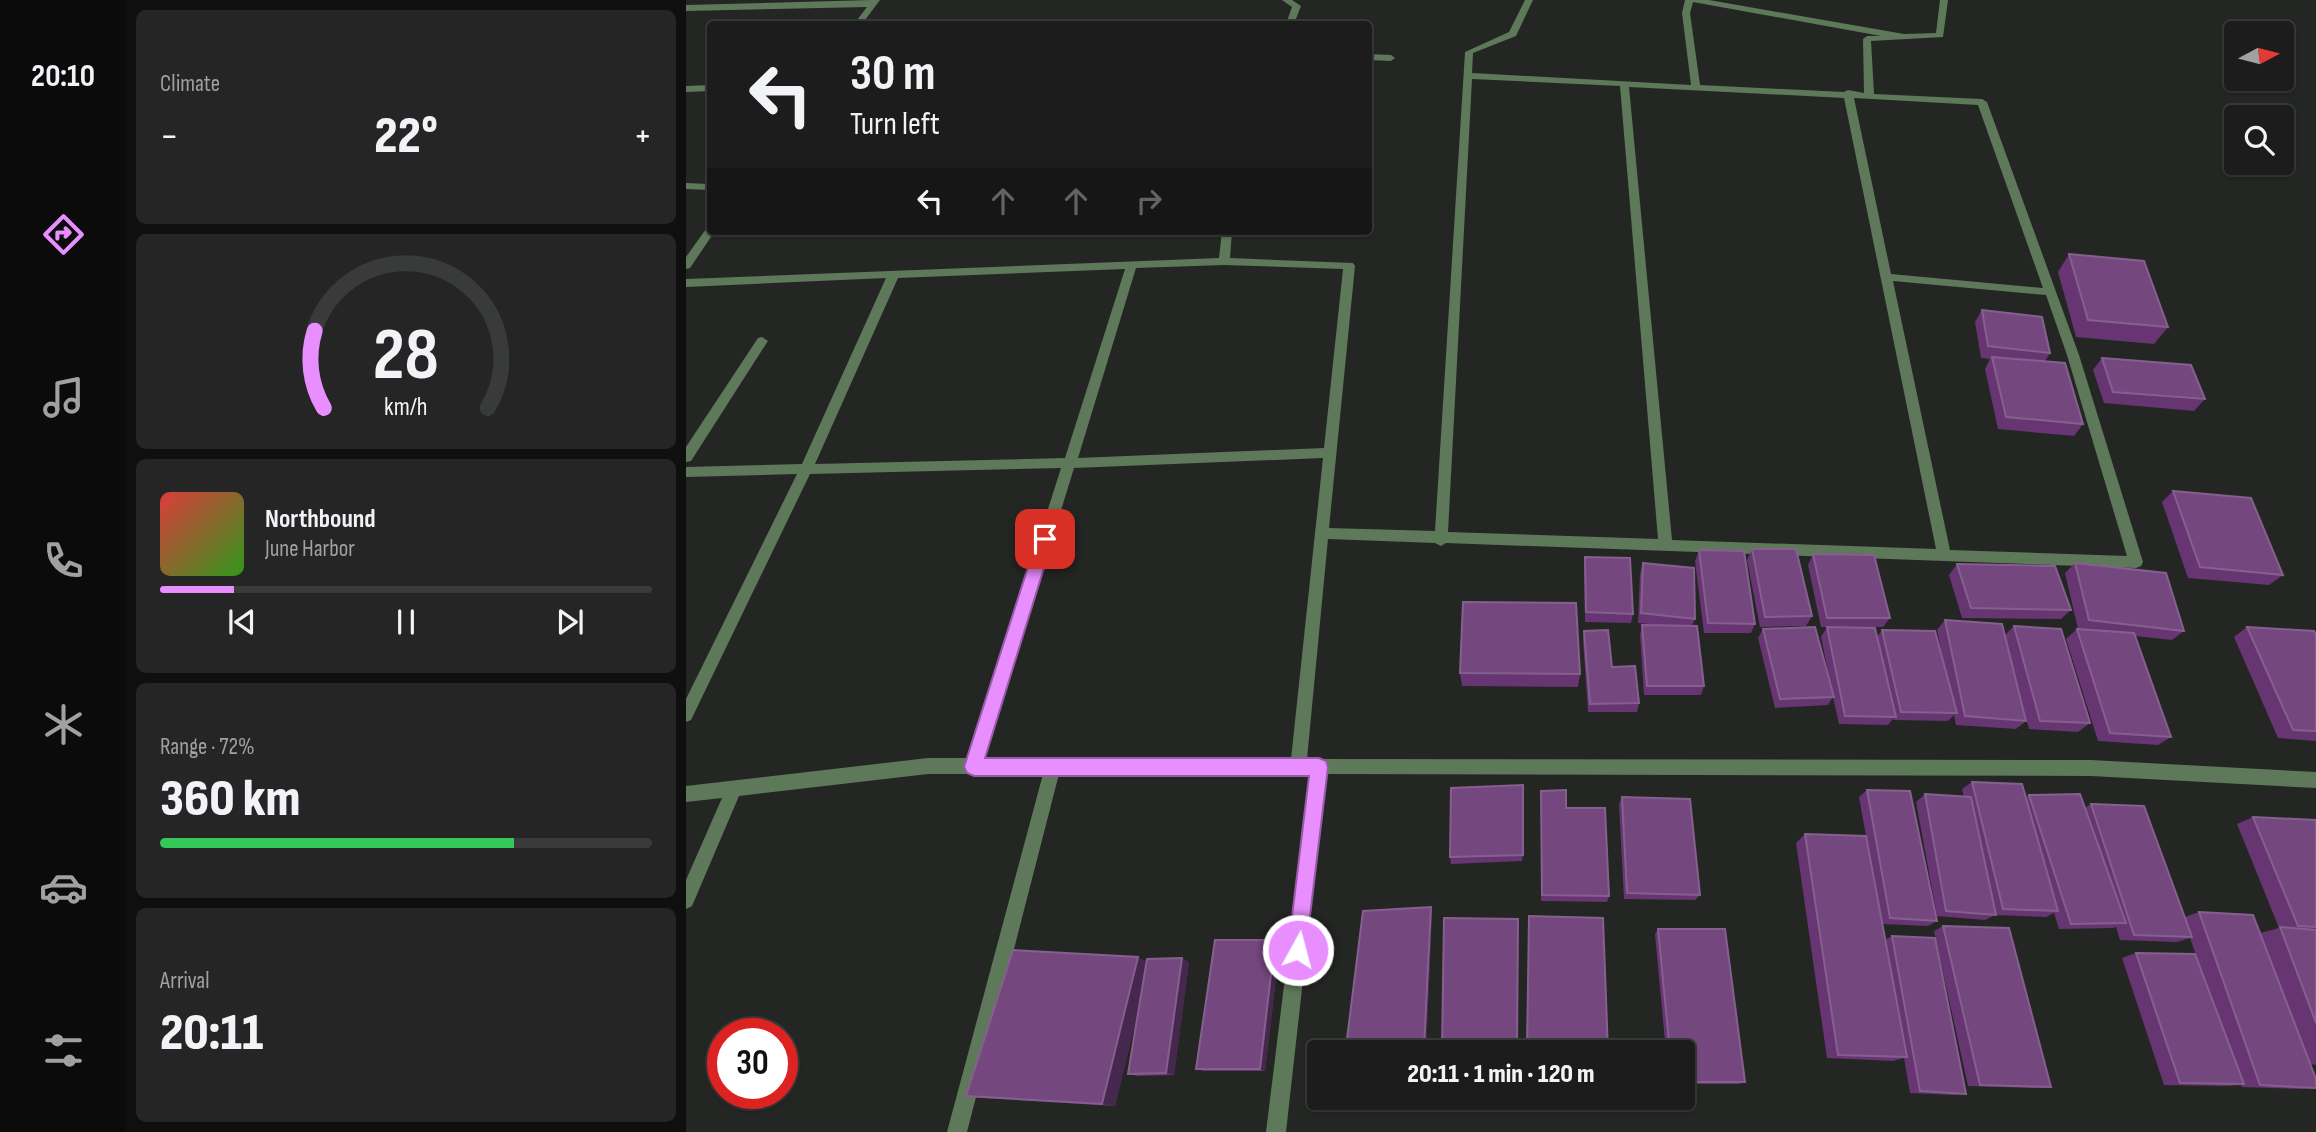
<!DOCTYPE html>
<meta charset="utf-8">
<style>
:root{--surface:#1b1c1b;--page:#242524;--text:#f1f3f6;--muted:#a0a1a3;--line:#393a3a;--accent:#e88eff}
body{margin:0;font-family:"Sofia Sans Condensed",sans-serif;background:var(--page);color:var(--text);height:100vh;display:flex;flex-direction:column;font-size:26px;white-space:nowrap}
*{box-sizing:border-box;margin:0}
p{font-size:23px;color:var(--muted)}
.icon{flex:none;width:38px;height:38px;fill:none;stroke:currentColor;stroke-width:2;stroke-linecap:round;stroke-linejoin:round}
.map{position:relative;flex:1;overflow:hidden}
.drawer{display:flex;flex-direction:column;gap:10px;padding:10px;background:#0f0f0f;width:560px}
.drawer>*{flex:none}
.banner{position:absolute;left:21px;top:21px;width:665px;height:214px;border-radius:7px;box-shadow:0 2px 5px #0004,0 0 0 2px var(--line);background:#1b1c1b;color:var(--text);overflow:hidden}
.needle{width:46px;rotate:83deg}
.controls{position:absolute;left:1538px;top:21px;display:grid;gap:14px}
.controls a{display:grid;place-items:center;width:70px;height:70px;border-radius:7px;background:var(--surface);box-shadow:0 2px 5px #0004,0 0 0 2px var(--line);font-size:35px}
.speed{position:absolute;left:21px;top:1018px;display:flex;gap:14px;font-size:35px;font-weight:700;text-align:center}
.speed>*{display:grid;place-content:center;width:91px;height:91px;border-radius:50%;background:var(--surface);box-shadow:0 2px 5px #0004,0 0 0 2px var(--line);line-height:1}
.speed .limit{border:10px solid #d22;background:#fff;color:#111}
.pin{position:absolute;display:grid;place-items:center;width:60px;height:60px;color:#fff;margin:-30px;border-radius:14px;box-shadow:0 4px 10px #0006}
.me{position:absolute;width:77px;margin:-38px;rotate:7deg;stroke-linejoin:round;filter:drop-shadow(0 0 5px #0008)}
.turn{display:flex;align-items:center;gap:24px;height:147px;padding:0 28px;font-size:32px}
.turn .icon{width:91px;height:91px;stroke-width:2.5}
.turn b{display:block;font-size:49px;line-height:60px}
.lanes{display:flex;align-items:center;height:66px;padding:0 28px;background:#0003;justify-content:center;gap:35px;direction:ltr}
.lanes .off{opacity:.35}
.big{font-size:52px;font-weight:800;line-height:1.1}
.drawer .card{flex:1;display:flex;flex-direction:column;justify-content:center;gap:10px;min-width:0;padding:0 24px;border-radius:10px;background:var(--page)}
.drawer .dial{align-items:center;gap:0}
.dial svg{height:182px;overflow:visible;fill:none;stroke:var(--line);stroke-width:7;stroke-linecap:round;text-anchor:middle}
.dial text{fill:var(--text);stroke:none}
.song{display:flex;align-items:center;gap:21px}
.cover{width:84px;height:84px;border-radius:10px;background:linear-gradient(135deg,hsl(0 70% 55%),hsl(110 70% 35%))}
.played{height:7px;border-radius:4px;background:linear-gradient(90deg,var(--accent) 15%,var(--line) 15%)}
.keys{display:flex;justify-content:space-around;direction:ltr}
.heat{display:flex;justify-content:space-between;align-items:center;font-size:38px;direction:ltr}
.charge{height:10px;border-radius:5px;background:linear-gradient(90deg,#34c759 72%,var(--line) 0)}
.trip{position:absolute;left:621px;top:1040px;width:388px;height:70px;border-radius:7px;background:var(--surface);box-shadow:0 2px 5px #0004,0 0 0 2px var(--line);font-weight:800;line-height:70px;text-align:center}
main{display:flex;flex:1;min-height:0}
.tabs{display:flex;flex-direction:column;width:126px;justify-content:space-around;align-items:center;background:#0b0b0b;color:var(--muted)}
.tabs .icon{width:49px;height:49px}
.tabs .selected{color:var(--accent)}
.tabs b{font-size:32px;color:var(--text)}
.map>svg:first-child{display:block}
.lines{fill:none;stroke-linecap:round;stroke-linejoin:round}
.minor{fill:#5e785a;fill-rule:evenodd}
.wall{fill:#663572}
.shaded-wall{fill:#46274e}
.building{fill:#74487e;stroke:#85608e;stroke-width:2}
.route{fill:#e88eff;stroke:#975ca6;stroke-width:2}
</style>
<main>
<nav class="tabs">
<b>20:10</b>
<svg class="icon selected" aria-label="directions" viewBox="0 0 24 24"><path d="M12 3l9 9-9 9-9-9zM9 14v-3h6M13 9l2 2-2 2"/></svg>
<svg class="icon" aria-label="music" viewBox="0 0 24 24"><path d="M9 18V5l10-2v13"/><circle cx="6" cy="18" r="3"/><circle cx="16" cy="16" r="3"/></svg>
<svg class="icon" aria-label="phone" viewBox="0 0 24 24"><path d="M5 4h4l2 5-3 2q2 4 5 5l2-3 5 2v4C11 20 4 13 5 4z"/></svg>
<svg class="icon" aria-label="climate" viewBox="0 0 24 24"><path d="M12 3v18M4 7l16 10M4 17L20 7"/></svg>
<svg class="icon" aria-label="car" viewBox="0 0 24 24"><path d="M5 17H2v-5l4-1 3-4h7l3 4 3 1v5h-3M9 17h6M6 11h13"/><circle cx="7" cy="17" r="2"/><circle cx="17" cy="17" r="2"/></svg>
<svg class="icon" aria-label="filters" viewBox="0 0 24 24"><path d="M4 7h16M4 17h16"/><circle cx="9" cy="7" r="2"/><circle cx="15" cy="17" r="2"/></svg>
</nav>
<section class="drawer">
<div class="card"><p>Climate</p>
<div class="heat"><a>−</a><b class="big">22°</b><a>+</a></div>
</div>
<div class="card dial"><svg viewBox="0 0 100 80">
<path d="M14 69A42 42 0 1 1 86 69"/>
<path d="M14 69A42 42 0 0 1 10 35" stroke="#e88eff"/>
<text x="50" y="56" font-size="32" font-weight="700">28</text>
<text x="50" y="72" font-size="11">km/h</text>
</svg></div>
<div class="card">
<div class="song"><i class="cover"></i><div><b>Northbound</b><p>June Harbor</p></div></div>
<div class="played"></div>
<div class="keys"><svg class="icon" aria-label="previous" viewBox="0 0 24 24"><path d="M18 5L8 12l10 7zM5 5v14"/></svg><svg class="icon" aria-label="pause" viewBox="0 0 24 24"><path d="M8 5v14M16 5v14"/></svg><svg class="icon" aria-label="next" viewBox="0 0 24 24"><path d="M6 5l10 7-10 7zM19 5v14"/></svg></div>
</div>
<div class="card"><p>Range · 72%</p><b class="big">360 km</b><div class="charge"></div></div>
<div class="card"><p>Arrival</p><b class="big">20:11</b></div>
</section>
<div class="map">
<svg width="1630" height="1132" viewBox="0 0 1630 1132">
<rect width="100%" height="100%" fill="#242624"/>
<g class="lines">
<path class="minor" d="M186,0H194L176,24H168L181,7L0,11V5Z
M596,0H606L615,6L608,24H600L606,7Z
M839,0H847L830,36L787,53L786,73L1005,85L996,13L999,0H1023L1218,34L1250,33L1254,0H1262L1257,37L1185,41L1188,94L1296,99L1301,102L1393,355L1457,562L1455,566L1450,568L760,543L755,546L749,543L642,539L621,759L1405,760L1630,772V788L1405,776L640,774L600,1132H580L624,774H373L281,1132H261L357,774H242L53,796L6,906L0,909V880L36,798L0,802V786L242,758H283L375,468L124,474L5,720L0,722V699L111,474L0,477V467L116,464L200,278L0,287V279L533,258L536,231H546L544,258L667,263L669,266L643,528L749,531L779,52L823,32ZM1007,2L1195,36H1181L1177,39L1178,93L1162,90L1158,92L1014,85L1004,13ZM786,79L934,86L972,539L762,532ZM943,87L1158,98L1250,549L986,540ZM1168,98L1292,105L1357,288L1205,274ZM538,265L657,269L638,448L392,458L450,268ZM439,269L379,458L129,464L212,278ZM1207,281L1360,295L1381,355L1441,556L1264,550ZM637,458L605,759L299,758L388,468Z
M682,54L705,55L709,58L705,61L682,60Z
M24,85V91L0,92V86Z
M0,183L24,184V190L0,189Z
M24,228V231H29L4,268L0,269V257L20,229Z
M76,337L82,341L80,344L5,461L0,462V447L72,338Z"/>
</g>
<path class="wall" d="M1383,254L1482,327L1468,344L1390,337L1372,272Z
M1296,310L1364,353L1359,361L1397,424L1388,436L1312,429L1299,369L1304,359L1295,358L1289,322Z
M1416,358L1519,399L1508,411L1418,403L1407,370Z
M1487,491L1597,575L1583,585L1502,578L1476,502Z
M1066,549L1126,616L1120,626L1074,627L1061,560Z
M1013,550L1069,624L1065,633H1018L1009,561Z
M1127,554L1204,618L1197,627H1167L1191,637L1196,630L1258,665L1251,630L1259,620L1319,635L1328,626L1404,723L1392,732L1343,729L1328,671L1340,721L1330,729L1270,725L1268,715L1262,721L1208,720L1207,719L1202,725L1153,724L1147,697L1142,705L1089,708L1072,638L1077,629L1145,686L1135,637L1141,627H1135L1122,565Z
M899,557L947,614L945,623L899,622L898,567Z
M957,563L1009,619L1006,626L1018,686L1015,695H958L954,635L956,625H973L952,623L954,574Z
M1389,563L1498,631L1486,640L1449,636L1485,737L1472,745L1412,741L1380,639L1391,629H1392L1379,573Z
M1271,564L1385,610L1375,619L1276,618L1263,575Z
M1561,627L1630,634V741L1592,738L1548,637Z
M898,631L953,703L951,712H902L897,640Z
M774,673L894,674L892,687L776,686Z
M1286,782L1340,797L1343,795L1399,808L1405,804L1499,917L1513,912L1574,933L1593,928L1551,824L1567,817L1630,820V1065L1625,1064L1630,1088L1614,1089L1556,1087L1555,1085L1540,1086L1478,1085L1436,958L1450,953L1523,991L1504,938L1491,942L1434,940L1430,927L1427,928L1373,929L1368,913L1360,917L1309,915L1299,920L1251,916L1230,802L1239,794L1278,797L1276,789Z
M1181,790L1251,921L1242,926L1196,924L1199,940L1206,936L1280,1094L1269,1095L1224,1093L1218,1058L1207,1061L1141,1058L1110,843L1119,834L1190,891L1173,797Z
M855,791L880,808L923,896L921,902L855,901Z
M936,797L1014,895L1009,900L938,899L933,804Z
M837,855L836,861L765,864L764,857Z
M745,907L746,912L740,1052L664,1042L661,1039Z
M843,916L922,1052H840Z
M1257,926L1365,1087L1352,1088L1282,1086L1248,931Z
M972,929L1059,1082L1053,1084H998V1052H980L969,934Z
M594,945L579,1071H518L510,1069Z
M460,961L503,962L488,1075L451,1076L442,1074L453,1008L429,1106L298,1098L280,1096Z
M831,1046V1048L757,1051L756,1049Z"/>
<path class="shaded-wall" d="M745,907L746,912L740,1052L738,1049Z
M589,940L594,945L579,1071L574,1069Z
M452,957L464,963L429,1106L416,1104Z
M496,958L503,962L488,1075L480,1073Z"/>
<path class="building" d="M1383,254L1458,261L1482,327L1402,320Z
M1296,310L1356,317L1364,353L1302,346Z
M1306,357L1379,363L1397,424L1320,417Z
M1416,358L1505,365L1519,399L1427,392Z
M1487,491L1565,498L1597,575L1514,567Z
M1066,549H1110L1126,616L1079,617Z
M1013,550L1058,551L1069,624L1022,623Z
M1127,554L1188,555L1204,618H1141Z
M899,557L944,558L947,614L900,612Z
M957,563L1008,568L1009,619L955,613Z
M1389,563L1480,573L1498,631L1403,620Z
M1271,564L1369,566L1385,610L1285,608Z
M777,602L890,603L894,674L774,673Z
M1259,620L1316,624L1340,721L1279,716Z
M956,625L1011,626L1018,686H961Z
M1328,626L1375,629L1404,723L1354,721Z
M1129,627L1148,697L1094,699L1077,629Z
M1141,627L1189,628L1210,717L1159,716Z
M1561,627L1628,631L1630,634V731L1607,730Z
M1391,629L1448,633L1485,737L1424,733Z
M922,630L926,667L949,666L953,703L904,704L898,631Z
M1196,630L1249,631L1271,713L1215,712Z
M1286,782L1336,784L1372,911L1317,909Z
M837,785V855L764,857L765,788Z
M880,790V808H919L923,896L856,895L855,791Z
M1181,790L1224,791L1251,921L1204,918Z
M1239,794L1285,797L1310,915L1260,911Z
M1394,794L1440,923L1385,924L1343,795Z
M936,797L1004,799L1014,895L941,893Z
M1405,804L1458,806L1506,937L1448,935Z
M1567,817L1630,820V927L1612,926Z
M1119,834L1180,836L1221,1057L1152,1055Z
M745,907L738,1049L661,1039L677,911Z
M1513,912L1567,915L1630,1079V1088L1574,1085Z
M843,916L917,918L922,1052H841Z
M758,918L832,919L831,1046L756,1049Z
M1257,926L1323,928L1365,1087L1294,1085Z
M1594,927L1630,930V1023Z
M972,929H1039L1059,1082H998V1052H984Z
M1206,936L1249,938L1280,1094L1234,1091Z
M529,940H589L574,1069H510Z
M327,950L452,957L416,1104L280,1096Z
M1450,953L1509,954L1558,1084L1494,1083Z
M496,958L480,1073L442,1074L461,959Z"/>
<path class="route" d="M359,533L367,539L299,758H633L640,761L642,767L619,957L612,960L605,957L602,950L623,776H288L281,773L278,767L351,539Z"/>
</svg>
<div class="controls">
<a><svg class="needle" viewBox="-14 -14 28 28"><path d="M0-13l5 13h-10z" fill="#e53935"/><path d="M0 13l5-13h-10z" fill="#a0a1a3"/></svg></a>
<a><svg class="icon" aria-label="search" viewBox="0 0 24 24"><circle cx="10" cy="10" r="6"/><path d="M15 15l6 6"/></svg></a>
</div>
<div class="speed"><div class="limit">30</div></div>
<div class="pin" style="left:359px;top:539px;background:#d93025"><svg class="icon" aria-label="arrive" viewBox="0 0 24 24"><path d="M6 21V4h12l-3 4 3 4H6"/></svg></div>
<svg class="me" style="left:612px;top:950px" viewBox="-20 -20 40 40"><circle r="17" fill="#e88eff" stroke="#fff" stroke-width="3"/><path d="M0-11L8 9 0 5-8 9z" fill="#fff"/></svg>
<div class="trip">20:11 · 1 min · 120 m</div>
<div class="banner">
<div class="turn"><svg class="icon" aria-label="left" viewBox="0 0 24 24"><path d="M17 20v-9H6M10 6l-5 5 5 5"/></svg><div><b>30 m</b>Turn left</div></div>
<div class="lanes"><svg class="icon" aria-label="left" viewBox="0 0 24 24"><path d="M17 20v-9H6M10 6l-5 5 5 5"/></svg><svg class="icon off" aria-label="ahead" viewBox="0 0 24 24"><path d="M12 20V5M6 11l6-6 6 6"/></svg><svg class="icon off" aria-label="ahead" viewBox="0 0 24 24"><path d="M12 20V5M6 11l6-6 6 6"/></svg><svg class="icon off" aria-label="right" viewBox="0 0 24 24"><path d="M7 20v-9h11M14 6l5 5-5 5"/></svg></div>
</div>
</div>
</main>
